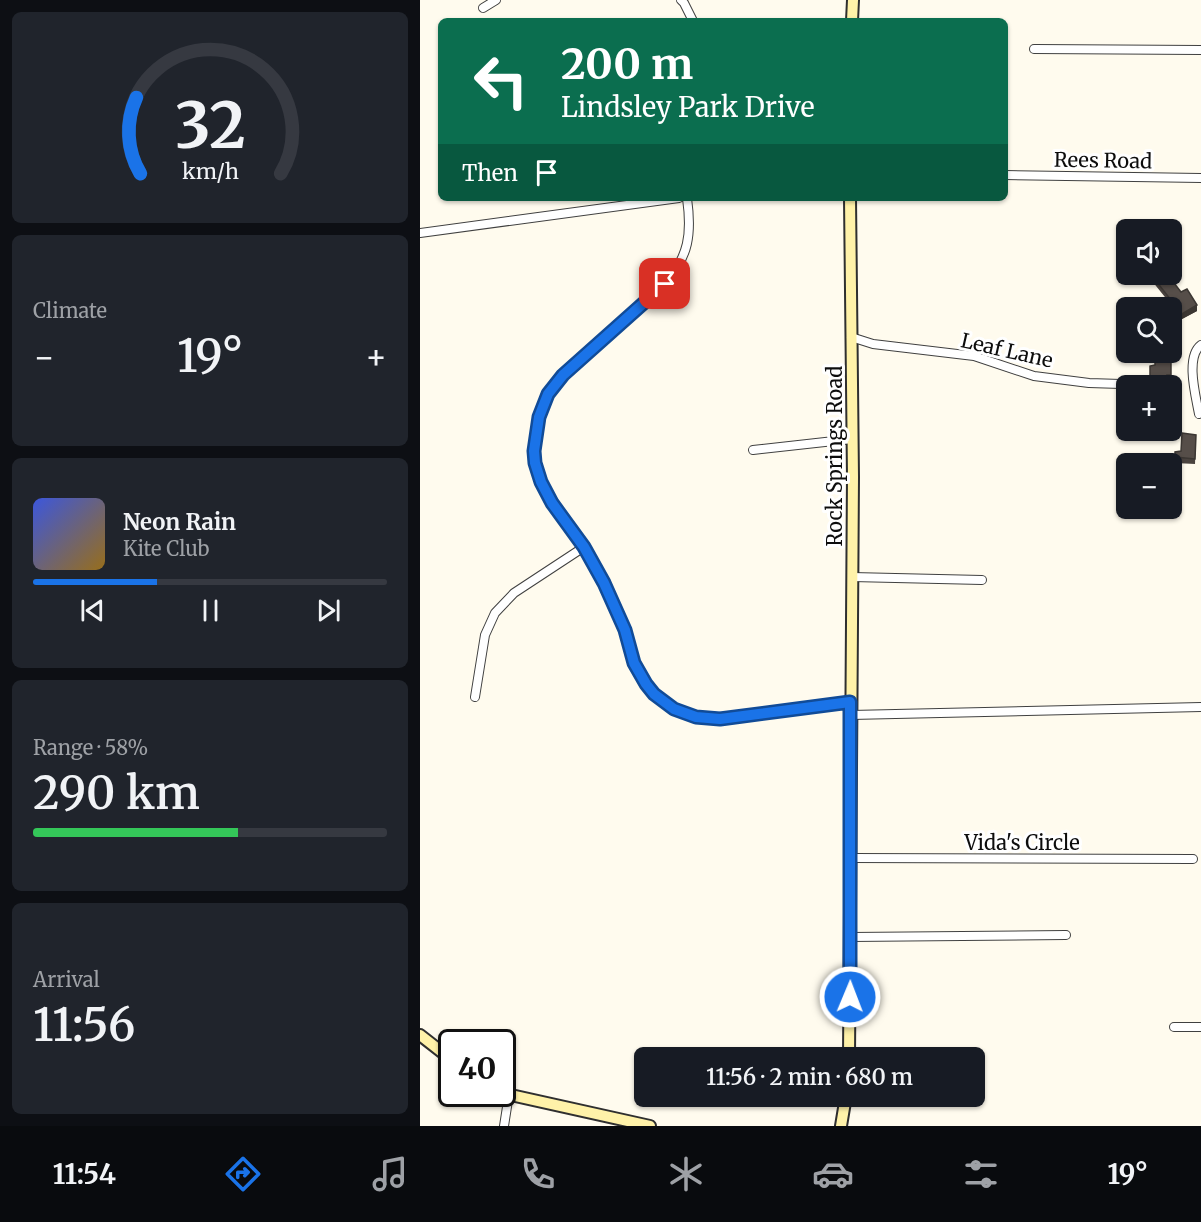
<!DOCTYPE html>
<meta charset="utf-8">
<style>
:root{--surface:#171b24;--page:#20242c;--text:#f1f3f6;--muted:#9ea1a6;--line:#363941;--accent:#1a73e8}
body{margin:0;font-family:Merriweather,serif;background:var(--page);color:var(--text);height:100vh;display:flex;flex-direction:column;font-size:22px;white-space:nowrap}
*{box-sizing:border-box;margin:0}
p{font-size:20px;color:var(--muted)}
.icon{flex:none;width:33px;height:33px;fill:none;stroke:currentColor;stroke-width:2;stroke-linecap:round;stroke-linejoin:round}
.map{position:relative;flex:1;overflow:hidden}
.details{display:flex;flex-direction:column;gap:12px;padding:12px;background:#0d0f14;width:420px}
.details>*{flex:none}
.hud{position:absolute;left:18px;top:18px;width:570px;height:183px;border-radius:9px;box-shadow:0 2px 4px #0004;background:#0b6e4f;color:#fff;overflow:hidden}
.controls{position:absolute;left:696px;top:219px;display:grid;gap:12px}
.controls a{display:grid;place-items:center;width:66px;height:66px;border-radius:9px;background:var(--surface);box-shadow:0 2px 4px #0004;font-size:30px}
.speed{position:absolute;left:18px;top:1029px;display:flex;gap:12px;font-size:30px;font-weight:700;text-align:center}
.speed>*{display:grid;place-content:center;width:78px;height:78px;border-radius:50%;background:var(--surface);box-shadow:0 2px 4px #0004;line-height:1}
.speed .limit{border:3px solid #111;border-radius:9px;background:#fff;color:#111}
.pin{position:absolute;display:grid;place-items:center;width:51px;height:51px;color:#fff;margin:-26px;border-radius:12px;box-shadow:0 3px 9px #0006}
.me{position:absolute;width:66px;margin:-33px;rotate:1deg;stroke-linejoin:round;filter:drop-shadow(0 0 4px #0008)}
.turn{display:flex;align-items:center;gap:21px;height:126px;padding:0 24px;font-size:27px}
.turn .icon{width:78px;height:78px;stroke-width:2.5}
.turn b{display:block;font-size:42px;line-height:51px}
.then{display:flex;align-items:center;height:57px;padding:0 24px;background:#0003;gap:12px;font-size:22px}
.big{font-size:45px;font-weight:600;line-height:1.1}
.details .card{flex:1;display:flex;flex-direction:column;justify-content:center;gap:9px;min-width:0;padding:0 21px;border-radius:9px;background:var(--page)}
.details .dial{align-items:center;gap:0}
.dial svg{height:156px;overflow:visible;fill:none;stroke:var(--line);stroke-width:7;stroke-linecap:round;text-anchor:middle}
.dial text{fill:var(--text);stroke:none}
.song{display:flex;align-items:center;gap:18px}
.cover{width:72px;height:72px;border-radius:9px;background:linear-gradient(135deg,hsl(230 70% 55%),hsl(40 70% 35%))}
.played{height:6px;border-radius:3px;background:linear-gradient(90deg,var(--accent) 35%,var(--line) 35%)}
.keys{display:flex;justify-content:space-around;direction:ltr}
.heat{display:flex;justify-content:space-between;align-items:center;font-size:33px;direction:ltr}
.charge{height:9px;border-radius:4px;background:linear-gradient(90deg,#34c759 58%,var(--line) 0)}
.trip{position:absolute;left:214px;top:1047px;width:351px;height:60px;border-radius:9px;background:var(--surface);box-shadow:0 2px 4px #0004;font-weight:600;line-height:60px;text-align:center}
.menu{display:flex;height:96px;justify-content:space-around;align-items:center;background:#090b0e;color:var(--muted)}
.menu .icon{width:42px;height:42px}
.menu .current{color:var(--accent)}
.menu b{font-size:27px;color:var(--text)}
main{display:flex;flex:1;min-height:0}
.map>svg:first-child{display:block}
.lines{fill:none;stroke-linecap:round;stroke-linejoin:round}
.street-casing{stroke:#404040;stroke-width:10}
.secondary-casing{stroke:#2f2f2f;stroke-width:14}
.street{stroke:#fff;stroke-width:8}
.secondary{stroke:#fff2a9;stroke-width:10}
.wall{fill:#4a433f}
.shaded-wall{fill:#3c3733}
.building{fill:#564e49;stroke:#3c3733;stroke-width:1.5}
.route-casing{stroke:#114b97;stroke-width:15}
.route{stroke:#1a73e8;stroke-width:10}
.labels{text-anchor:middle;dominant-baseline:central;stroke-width:6;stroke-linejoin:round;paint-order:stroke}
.street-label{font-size:20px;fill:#0d0d0d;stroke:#fff}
</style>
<main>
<section class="details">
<div class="card dial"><svg viewBox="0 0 100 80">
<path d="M14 69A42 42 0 1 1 86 69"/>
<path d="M14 69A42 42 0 0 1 12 30" stroke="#1a73e8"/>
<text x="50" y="56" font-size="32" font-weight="700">32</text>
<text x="50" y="72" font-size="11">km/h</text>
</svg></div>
<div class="card"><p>Climate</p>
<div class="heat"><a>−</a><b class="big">19°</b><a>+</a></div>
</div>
<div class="card">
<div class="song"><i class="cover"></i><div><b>Neon Rain</b><p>Kite Club</p></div></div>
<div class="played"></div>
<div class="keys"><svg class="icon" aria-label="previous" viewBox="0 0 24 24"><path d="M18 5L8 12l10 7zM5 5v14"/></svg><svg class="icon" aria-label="pause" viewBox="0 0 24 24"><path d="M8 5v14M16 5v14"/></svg><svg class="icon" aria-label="next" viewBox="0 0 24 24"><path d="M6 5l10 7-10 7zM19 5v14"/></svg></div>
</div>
<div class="card"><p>Range · 58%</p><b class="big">290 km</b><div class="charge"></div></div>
<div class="card"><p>Arrival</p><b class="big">11:56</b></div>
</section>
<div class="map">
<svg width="781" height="1126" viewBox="0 0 781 1126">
<rect width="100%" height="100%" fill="#fffbee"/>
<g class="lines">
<g class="street-casing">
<path id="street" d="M261,0L264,3L273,21
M63,8L76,0
M614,49L781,50
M585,175L781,178
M267,198C272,234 269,256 245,284L143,375L128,394L119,417L114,451L115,463L121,482L132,503L164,547L184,583L205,630L214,663L226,684L234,694L254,709L276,717L300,719L431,702
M0,233L259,198
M431,337L453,344L554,356L614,376L669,383L701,384
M779,414C776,397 765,357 781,345
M333,450L432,439
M432,577L562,580
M55,697L65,635L75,613L94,593L164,547
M431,715L781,707
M431,858L773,859
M431,937L646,935
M754,1027H781
M84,1126L89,1094"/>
</g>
<g class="secondary-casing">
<path id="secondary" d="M432,21L433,0
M0,1035L32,1060
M429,1058L433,477L430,198
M82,1093L230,1126
M421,1126L426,1096"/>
</g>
<use href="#street" class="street"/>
<use href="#secondary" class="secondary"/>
</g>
<path class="wall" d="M732,276L777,311L762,319L758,314V318L754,332L752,331V310L757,312L732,281Z
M731,352H748L747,356H751V381H748V386H736V382H730V366L735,365V356H732Z
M731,430H758L741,440L739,437L735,440Z
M776,435L775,464L755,463V452L761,451Z"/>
<path class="shaded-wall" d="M777,305V311L762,319V314Z
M758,313V318L754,332V327Z
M758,425V430L741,440V434L748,430H752V428Z
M739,432V437L735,440V434Z"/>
<path class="building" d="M733,274H747L761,292L767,289L777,305L762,314L732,276Z
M752,310L758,313L754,327L752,326Z
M735,356H751V375H747L748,384H736V376H730V366L735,365Z
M752,413L758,425L752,428Z
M734,430H748L741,434L739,432L735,434Z
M762,433L776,435L775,459L755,457V452L761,451Z"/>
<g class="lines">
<g class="route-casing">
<path id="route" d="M245,284L143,375L128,394L119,417L114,451L115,463L121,482L132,503L164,547L184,583L205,630L214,663L226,684L234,694L254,709L276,717L300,719L430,702V997"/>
</g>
<use href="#route" class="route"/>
</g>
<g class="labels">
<g class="street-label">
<text transform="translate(683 160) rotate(1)">Rees Road</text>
<text transform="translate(587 350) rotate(13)">Leaf Lane</text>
<text transform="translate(414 456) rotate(-90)">Rock Springs Road</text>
<text x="602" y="842">Vida's Circle</text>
</g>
</g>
</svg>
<div class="controls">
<a><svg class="icon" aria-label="sound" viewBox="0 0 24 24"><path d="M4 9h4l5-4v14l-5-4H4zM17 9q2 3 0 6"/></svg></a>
<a><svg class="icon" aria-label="search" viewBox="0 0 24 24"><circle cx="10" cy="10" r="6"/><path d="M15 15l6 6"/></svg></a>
<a>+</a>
<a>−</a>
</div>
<div class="speed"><div class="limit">40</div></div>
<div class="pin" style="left:245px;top:284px;background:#d93025"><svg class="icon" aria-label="arrive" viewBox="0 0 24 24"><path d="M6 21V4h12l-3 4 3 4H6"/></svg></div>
<svg class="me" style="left:430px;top:997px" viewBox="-20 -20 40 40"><circle r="17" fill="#1a73e8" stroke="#fff" stroke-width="3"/><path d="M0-11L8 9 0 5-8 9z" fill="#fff"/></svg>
<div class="trip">11:56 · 2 min · 680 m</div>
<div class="hud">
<div class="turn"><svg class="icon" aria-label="left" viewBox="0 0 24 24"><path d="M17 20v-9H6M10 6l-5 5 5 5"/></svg><div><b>200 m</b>Lindsley Park Drive</div></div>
<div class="then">Then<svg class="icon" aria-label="arrive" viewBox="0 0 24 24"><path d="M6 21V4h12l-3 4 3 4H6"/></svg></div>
</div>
</div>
</main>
<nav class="menu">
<b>11:54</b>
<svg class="icon current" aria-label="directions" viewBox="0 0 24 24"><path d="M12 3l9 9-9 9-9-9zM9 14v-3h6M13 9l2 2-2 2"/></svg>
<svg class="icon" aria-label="music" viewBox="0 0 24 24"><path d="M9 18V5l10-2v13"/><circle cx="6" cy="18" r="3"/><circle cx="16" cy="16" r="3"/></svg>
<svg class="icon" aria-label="phone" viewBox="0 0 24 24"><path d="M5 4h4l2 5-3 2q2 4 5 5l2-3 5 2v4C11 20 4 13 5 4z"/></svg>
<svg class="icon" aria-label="climate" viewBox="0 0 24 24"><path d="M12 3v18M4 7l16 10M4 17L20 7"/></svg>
<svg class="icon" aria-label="car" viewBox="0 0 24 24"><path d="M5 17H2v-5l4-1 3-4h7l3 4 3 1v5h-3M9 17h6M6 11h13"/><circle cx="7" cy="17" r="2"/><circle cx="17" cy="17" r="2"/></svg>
<svg class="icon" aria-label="filters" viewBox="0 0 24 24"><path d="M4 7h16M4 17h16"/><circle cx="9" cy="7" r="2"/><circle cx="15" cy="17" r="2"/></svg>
<b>19°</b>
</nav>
